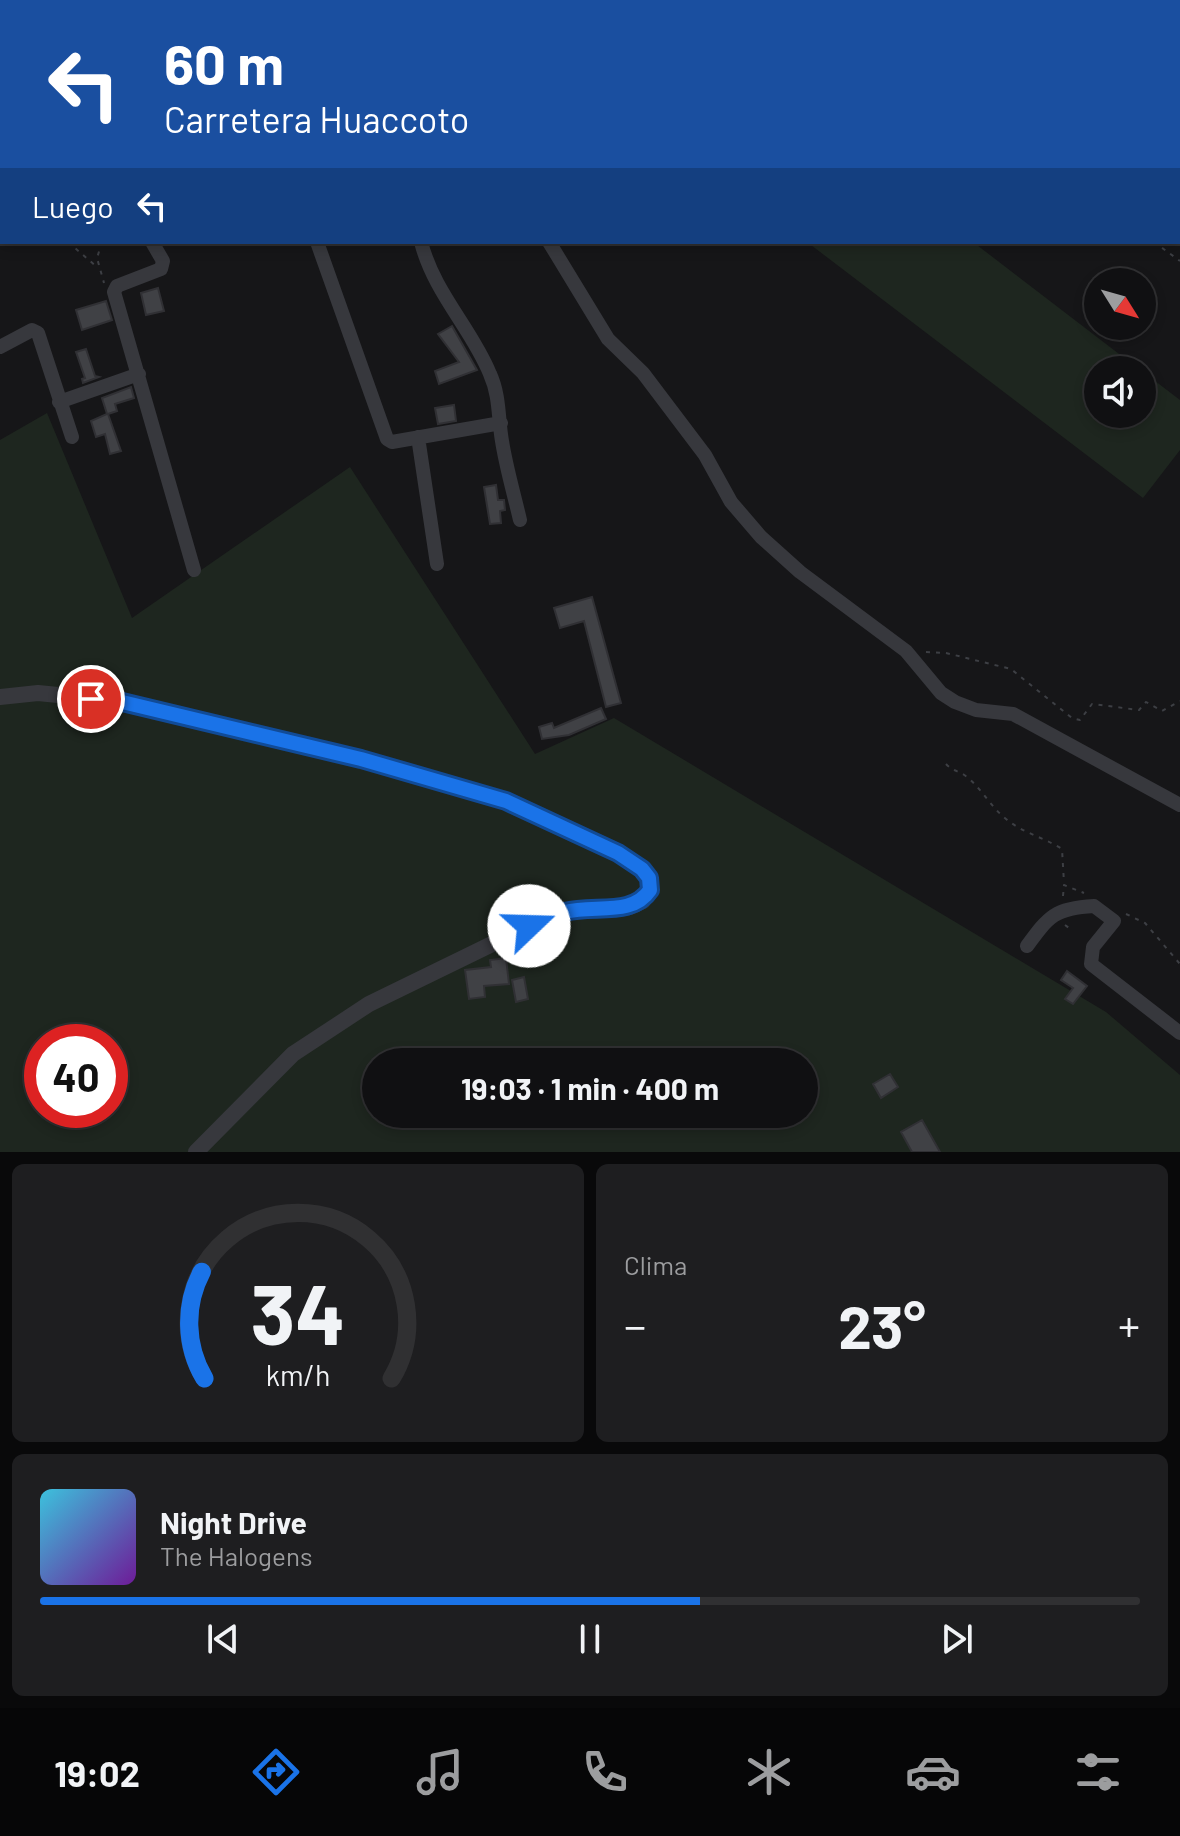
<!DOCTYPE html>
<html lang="es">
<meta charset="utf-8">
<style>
:root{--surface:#101012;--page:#1e1e20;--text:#f1f3f6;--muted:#9c9d9f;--line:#303032;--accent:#1a73e8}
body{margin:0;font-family:Barlow,sans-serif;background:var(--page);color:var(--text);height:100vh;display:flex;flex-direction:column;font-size:30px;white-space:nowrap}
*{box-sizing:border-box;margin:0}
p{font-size:26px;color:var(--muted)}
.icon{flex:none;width:44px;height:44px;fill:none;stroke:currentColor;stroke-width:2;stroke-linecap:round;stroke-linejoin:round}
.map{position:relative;height:1152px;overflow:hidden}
.panel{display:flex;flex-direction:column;gap:12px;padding:12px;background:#09090a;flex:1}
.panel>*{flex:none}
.hud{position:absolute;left:0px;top:0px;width:1180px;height:244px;box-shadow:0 4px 12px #0003,0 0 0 2px var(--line);background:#1a4fa0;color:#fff;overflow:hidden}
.needle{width:52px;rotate:127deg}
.fabs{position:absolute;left:1084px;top:268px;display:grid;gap:16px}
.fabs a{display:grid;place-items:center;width:72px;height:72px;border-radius:50%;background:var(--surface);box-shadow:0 4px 12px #0003,0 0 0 2px var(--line);font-size:40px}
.speed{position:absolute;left:24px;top:1024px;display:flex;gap:16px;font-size:40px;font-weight:700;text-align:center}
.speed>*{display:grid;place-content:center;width:104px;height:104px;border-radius:50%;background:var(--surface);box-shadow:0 4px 12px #0003,0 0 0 2px var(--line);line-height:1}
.speed .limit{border:12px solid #d22;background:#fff;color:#111}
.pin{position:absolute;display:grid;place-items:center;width:68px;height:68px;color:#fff;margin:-34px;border:4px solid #fff;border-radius:50%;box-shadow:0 2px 8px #0007}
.me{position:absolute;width:88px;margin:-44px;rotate:69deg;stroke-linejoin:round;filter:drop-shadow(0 0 6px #0008)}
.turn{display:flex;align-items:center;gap:28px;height:168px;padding:0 32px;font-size:36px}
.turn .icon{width:104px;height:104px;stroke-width:2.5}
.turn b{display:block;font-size:56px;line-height:68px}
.then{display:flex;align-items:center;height:76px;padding:0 32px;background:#0003;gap:16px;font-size:30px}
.big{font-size:60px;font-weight:700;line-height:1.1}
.panel .card{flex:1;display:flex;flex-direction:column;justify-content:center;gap:12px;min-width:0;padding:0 28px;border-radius:12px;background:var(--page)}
.panel .dial{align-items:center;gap:0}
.dial svg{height:208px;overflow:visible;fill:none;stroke:var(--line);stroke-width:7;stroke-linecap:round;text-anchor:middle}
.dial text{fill:var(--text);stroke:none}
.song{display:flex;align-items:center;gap:24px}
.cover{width:96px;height:96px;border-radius:12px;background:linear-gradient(135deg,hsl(190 70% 55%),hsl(280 70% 35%))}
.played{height:8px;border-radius:4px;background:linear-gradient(90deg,var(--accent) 60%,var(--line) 60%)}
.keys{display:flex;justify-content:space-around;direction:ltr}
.heat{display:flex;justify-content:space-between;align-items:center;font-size:44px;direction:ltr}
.panel .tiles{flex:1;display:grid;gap:12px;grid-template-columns:1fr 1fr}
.card:last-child{grid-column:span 2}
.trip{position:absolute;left:362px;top:1048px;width:456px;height:80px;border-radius:40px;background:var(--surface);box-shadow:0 4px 12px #0003,0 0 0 2px var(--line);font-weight:700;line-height:80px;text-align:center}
.dock{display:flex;height:128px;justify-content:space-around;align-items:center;background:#060607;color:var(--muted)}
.dock .icon{width:56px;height:56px}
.dock .active{color:var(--accent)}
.dock b{font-size:36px;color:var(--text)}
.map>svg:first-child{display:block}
.green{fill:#1e261f;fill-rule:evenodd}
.building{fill:#404145;stroke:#303034;stroke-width:2}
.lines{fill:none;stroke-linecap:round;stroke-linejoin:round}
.path{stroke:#3d3f44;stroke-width:2;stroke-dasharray:4 6;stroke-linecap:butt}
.minor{stroke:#37383d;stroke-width:14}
.tertiary{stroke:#37383d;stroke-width:16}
.route-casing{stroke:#114b97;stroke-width:20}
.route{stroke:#1a73e8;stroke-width:14}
</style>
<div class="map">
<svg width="1180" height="1152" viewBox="0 0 1180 1152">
<rect width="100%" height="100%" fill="#161618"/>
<path class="green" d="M807,242H973L1140,370H1098V414H1142V371L1180,400V450L1143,498Z
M47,413L132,618L350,467L535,754L614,718L1106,1012L1180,1075V1152H0V440ZM42,1042H110V1110H42ZM376,1062H804V1114H376Z"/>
<path class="building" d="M158,288L164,311L146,315L141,293Z
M106,301L112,320L82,330L76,310Z
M452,326L477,370L439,384L435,371L459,362L438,334Z
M86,349L95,376L99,377L83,383L82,379L85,378L76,352Z
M131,387L134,398L115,404L117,411L108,414L121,451L110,454L105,434L96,437L91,421L107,414L102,398Z
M454,405L456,421L438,424L435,408Z
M496,485L498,500H504L505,510L500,511L501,523L490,524L484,487Z
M592,597L621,703L606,707L584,621L560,628L554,608Z
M601,708L606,719L569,735L542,739L539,727L552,723L554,728Z
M506,958L509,984L484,986L485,997L469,999L465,970L491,967L490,960Z
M1067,971L1087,986L1073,1004L1065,999L1073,988L1061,980Z
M524,977L528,999L516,1002L512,980Z
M890,1074L898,1087L881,1098L873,1084Z
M922,1120L940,1152H912L901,1132Z"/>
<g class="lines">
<path class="path" d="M1178,102L1180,103
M1178,138L1180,139
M68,242L97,267
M102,242L97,258L104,283
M1154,242L1180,261
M926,652L946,653L1011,669L1072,718L1080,720L1092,704L1139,710L1146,702L1162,711L1180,701
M946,764C952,771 960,771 967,777C982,789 990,806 1006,819C1023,833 1043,837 1062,849L1064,883
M1063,896L1064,885L1084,893
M1126,914L1145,923L1180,964
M1065,925L1073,931"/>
<path class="minor" d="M14,0L15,2
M115,0V2
M127,0L128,2
M265,0L267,2
M339,0L340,2
M428,0L430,2
M1018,0L1020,2
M0,92L2,91
M152,242L163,261L161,269L117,286L114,292L194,570
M317,242L387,439L392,442L501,423
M421,242C434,293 472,329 490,374C500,396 498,418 502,441C506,467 514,494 520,520
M549,242L608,339L643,373L705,455L731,502L761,537L800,572L906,651L941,693L955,702L976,710L1013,714L1180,805
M0,347L32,330L38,333L72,437
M59,402L139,374
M418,437L437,564
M1027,946C1049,916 1055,908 1094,906L1114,921L1093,947L1091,964L1180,1033"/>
<path class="tertiary" d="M0,697L38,693L118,701L361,759L506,801L618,853L642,869L649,878L650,890L643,901L630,907L566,912L529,926L369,1004L293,1054L196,1152"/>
</g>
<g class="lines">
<g class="route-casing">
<path id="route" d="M91,699L118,701L361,759L506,801L618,853L642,869L649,878L650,890C632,917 594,904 565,912C553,915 541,921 529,926"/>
</g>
<use href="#route" class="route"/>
</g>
</svg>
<div class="fabs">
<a><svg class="needle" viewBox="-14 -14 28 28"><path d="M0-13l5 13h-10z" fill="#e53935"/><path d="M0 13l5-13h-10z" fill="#9c9d9f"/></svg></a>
<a><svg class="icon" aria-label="sound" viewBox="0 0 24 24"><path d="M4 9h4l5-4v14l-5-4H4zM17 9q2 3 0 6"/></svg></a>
</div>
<div class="speed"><div class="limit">40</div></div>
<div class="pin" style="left:91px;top:699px;background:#d93025"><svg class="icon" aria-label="arrive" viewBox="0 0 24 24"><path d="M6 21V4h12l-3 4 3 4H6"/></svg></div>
<svg class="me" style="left:529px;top:926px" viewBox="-20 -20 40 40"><circle r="19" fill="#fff"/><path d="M0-13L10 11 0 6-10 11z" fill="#1a73e8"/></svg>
<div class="trip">19:03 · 1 min · 400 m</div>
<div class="hud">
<div class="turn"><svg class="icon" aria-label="left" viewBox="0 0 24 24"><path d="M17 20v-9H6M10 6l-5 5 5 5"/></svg><div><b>60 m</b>Carretera Huaccoto</div></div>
<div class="then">Luego<svg class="icon" aria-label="left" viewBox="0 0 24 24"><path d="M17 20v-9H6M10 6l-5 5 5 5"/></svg></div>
</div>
</div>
<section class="panel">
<div class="tiles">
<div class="card dial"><svg viewBox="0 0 100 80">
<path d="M14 69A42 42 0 1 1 86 69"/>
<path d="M14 69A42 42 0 0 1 13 28" stroke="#1a73e8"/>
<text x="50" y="56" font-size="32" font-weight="700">34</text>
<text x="50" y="72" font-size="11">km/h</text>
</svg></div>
<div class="card"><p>Clima</p>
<div class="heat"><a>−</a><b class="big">23°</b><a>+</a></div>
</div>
<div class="card">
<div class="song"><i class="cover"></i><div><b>Night Drive</b><p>The Halogens</p></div></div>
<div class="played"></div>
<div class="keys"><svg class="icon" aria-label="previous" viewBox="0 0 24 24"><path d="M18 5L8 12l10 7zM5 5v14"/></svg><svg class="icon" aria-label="pause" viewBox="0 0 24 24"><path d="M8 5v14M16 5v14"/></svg><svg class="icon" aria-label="next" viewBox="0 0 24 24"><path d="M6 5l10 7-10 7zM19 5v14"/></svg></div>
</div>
</div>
</section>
<nav class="dock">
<b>19:02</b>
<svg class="icon active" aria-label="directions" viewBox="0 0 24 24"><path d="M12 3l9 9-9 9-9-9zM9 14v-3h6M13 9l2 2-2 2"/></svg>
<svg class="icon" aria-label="music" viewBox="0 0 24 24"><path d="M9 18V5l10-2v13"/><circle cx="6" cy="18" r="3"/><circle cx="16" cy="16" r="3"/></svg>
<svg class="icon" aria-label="phone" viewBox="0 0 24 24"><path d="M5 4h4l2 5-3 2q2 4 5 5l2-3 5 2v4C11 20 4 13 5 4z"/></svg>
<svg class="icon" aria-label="climate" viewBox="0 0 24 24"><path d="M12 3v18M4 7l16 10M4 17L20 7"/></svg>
<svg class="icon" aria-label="car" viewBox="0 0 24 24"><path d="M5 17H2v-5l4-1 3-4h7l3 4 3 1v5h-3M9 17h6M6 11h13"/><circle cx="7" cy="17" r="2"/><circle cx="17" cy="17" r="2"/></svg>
<svg class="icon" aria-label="filters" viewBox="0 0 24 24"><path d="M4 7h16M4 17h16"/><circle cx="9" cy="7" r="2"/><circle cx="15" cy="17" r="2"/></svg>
</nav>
